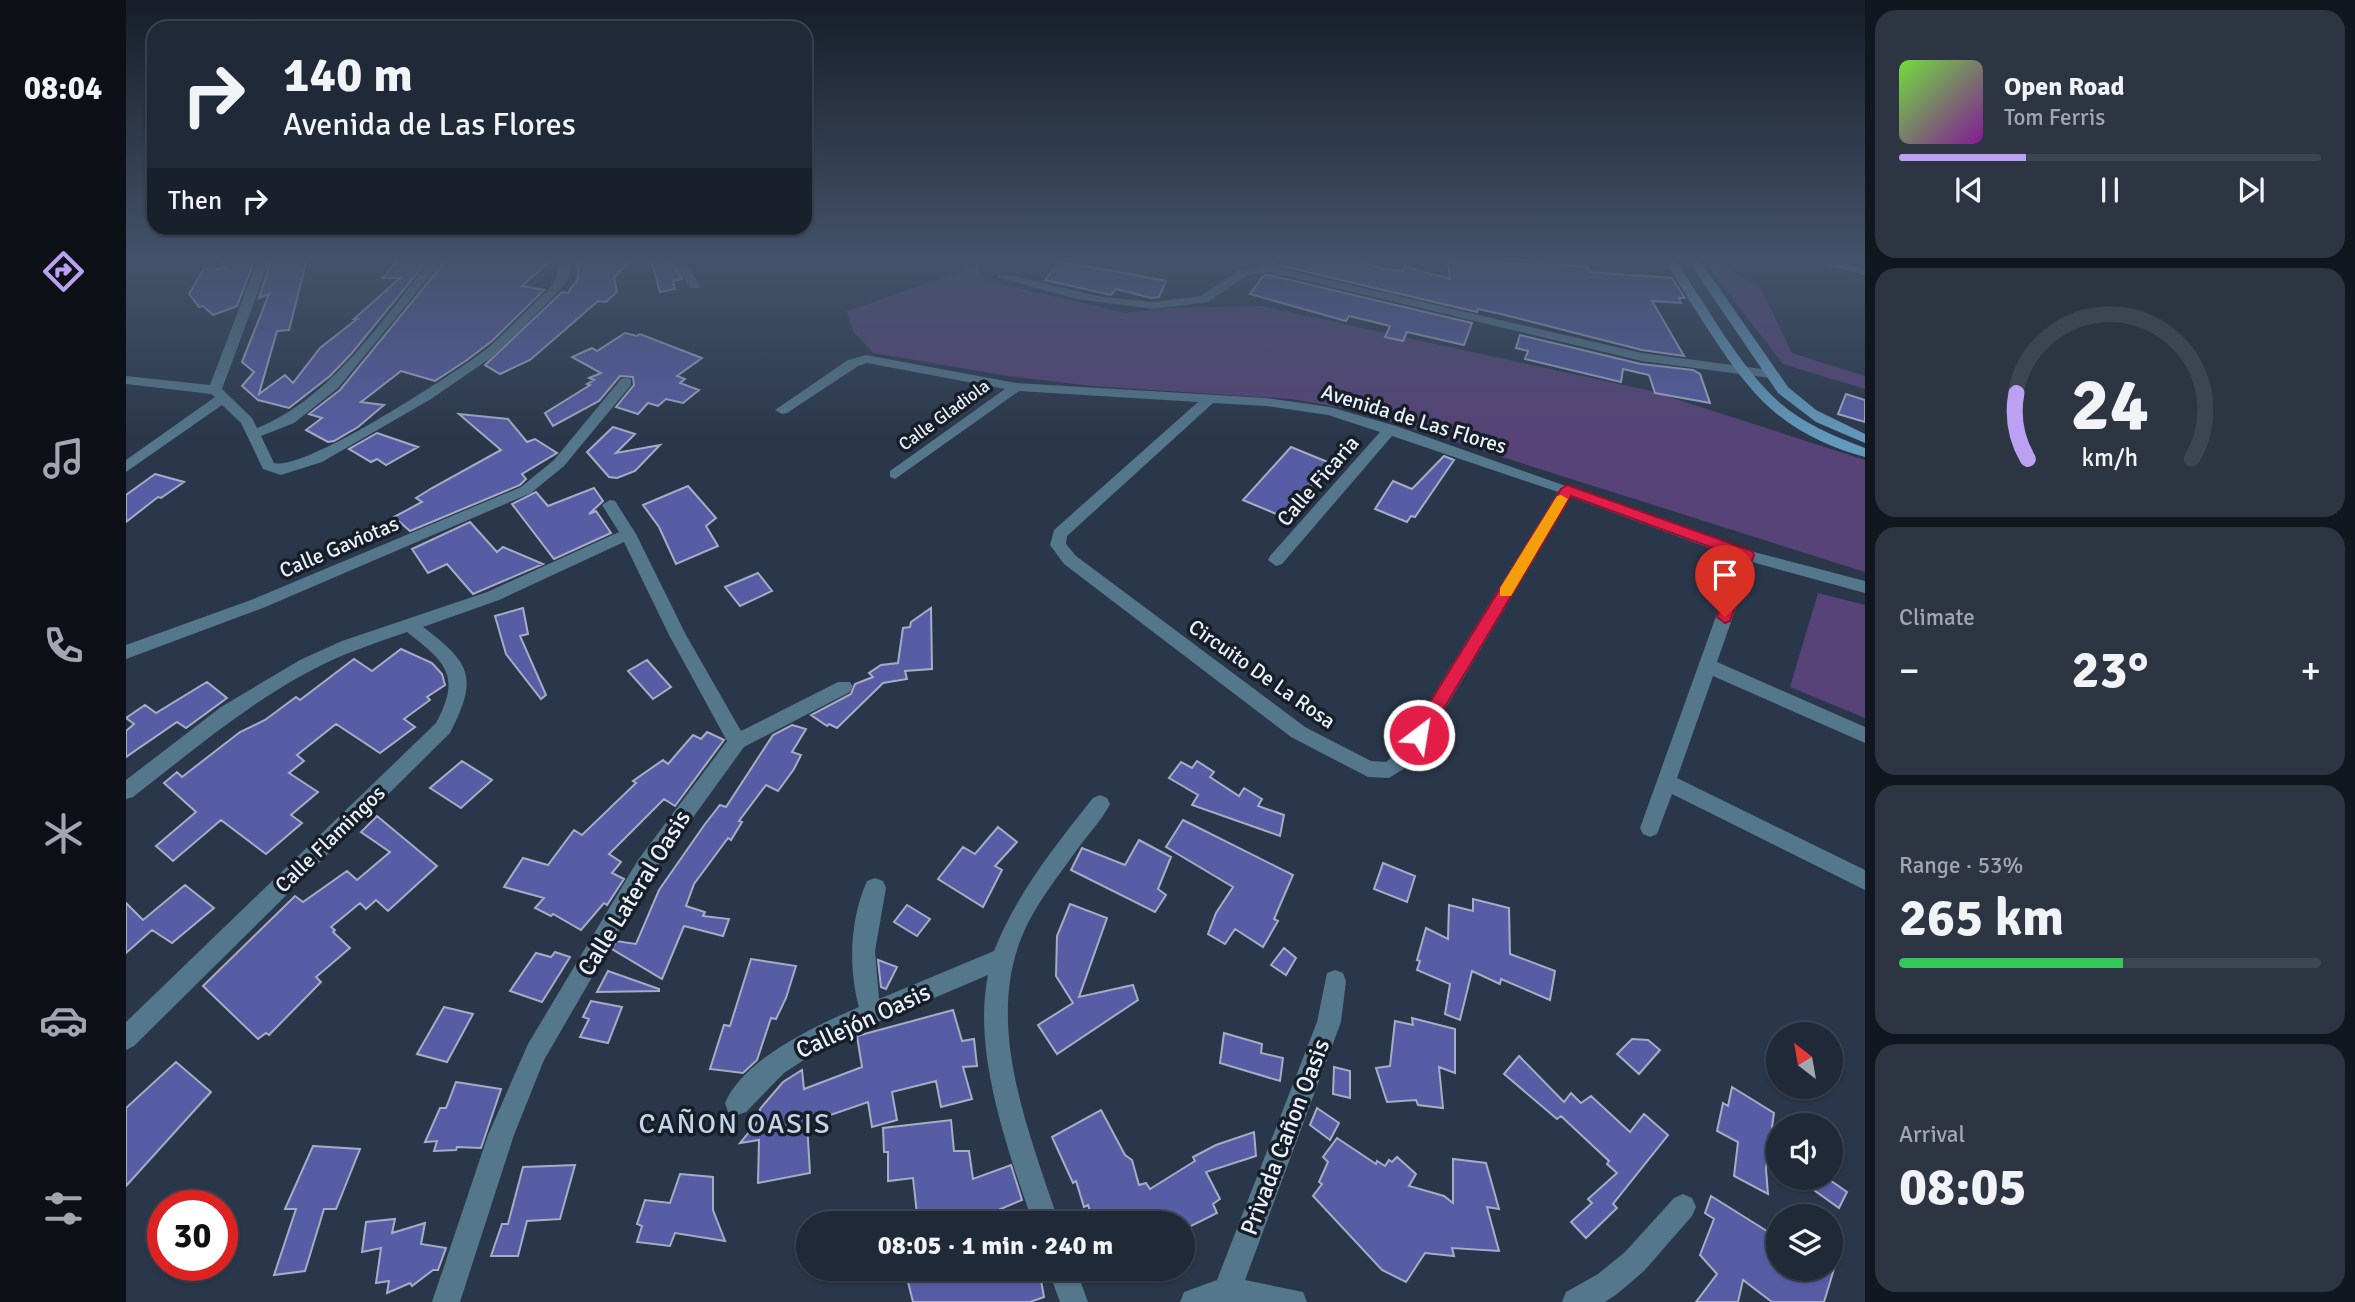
<!DOCTYPE html>
<meta charset="utf-8">
<style>
:root{--surface:#202938;--page:#2d3543;--text:#f1f3f6;--muted:#a2a6ae;--line:#3d4553;--accent:#bca0f2}
body{margin:0;font-family:Signika,sans-serif;background:var(--page);color:var(--text);height:100vh;display:flex;flex-direction:column;font-size:26px;white-space:nowrap}
*{box-sizing:border-box;margin:0}
p{font-size:23px;color:var(--muted)}
.icon{flex:none;width:38px;height:38px;fill:none;stroke:currentColor;stroke-width:2;stroke-linecap:round;stroke-linejoin:round}
.map{position:relative;flex:1;overflow:hidden}
.sheet{display:flex;flex-direction:column;gap:10px;padding:10px;background:#12171f;width:490px}
.sheet>*{flex:none}
.top-card{position:absolute;left:21px;top:21px;width:665px;height:214px;border-radius:21px;box-shadow:0 2px 5px #0004,0 0 0 2px var(--line);background:#202938;color:var(--text);overflow:hidden}
.needle{width:46px;rotate:329deg}
.buttons{position:absolute;left:1640px;top:1022px;display:grid;gap:14px}
.buttons a{display:grid;place-items:center;width:77px;height:77px;border-radius:50%;background:var(--surface);box-shadow:0 2px 5px #0004,0 0 0 2px var(--line);font-size:35px}
.speed{position:absolute;left:21px;top:1190px;display:flex;gap:14px;font-size:35px;font-weight:700;text-align:center}
.speed>*{display:grid;place-content:center;width:91px;height:91px;border-radius:50%;background:var(--surface);box-shadow:0 2px 5px #0004,0 0 0 2px var(--line);line-height:1}
.speed .limit{border:10px solid #d22;background:#fff;color:#111}
.pin{position:absolute;display:grid;place-items:center;width:60px;height:60px;color:#fff;margin:-72px -30px;border-radius:50% 50% 50% 0;rotate:-45deg;box-shadow:0 0 7px #0007}
.pin .icon{rotate:45deg}
.me{position:absolute;width:77px;margin:-38px;rotate:31deg;stroke-linejoin:round;filter:drop-shadow(0 0 5px #0008)}
.turn{display:flex;align-items:center;gap:24px;height:147px;padding:0 21px;font-size:32px}
.turn .icon{width:91px;height:91px;stroke-width:2.5}
.turn b{display:block;font-size:49px;line-height:60px}
.then{display:flex;align-items:center;height:66px;padding:0 21px;background:#0003;gap:14px;font-size:26px}
.big{font-size:52px;font-weight:700;line-height:1.1}
.sheet .card{flex:1;display:flex;flex-direction:column;justify-content:center;gap:10px;min-width:0;padding:0 24px;border-radius:21px;background:var(--page)}
.sheet .dial{align-items:center;gap:0}
.dial svg{height:182px;overflow:visible;fill:none;stroke:var(--line);stroke-width:7;stroke-linecap:round;text-anchor:middle}
.dial text{fill:var(--text);stroke:none}
.song{display:flex;align-items:center;gap:21px}
.cover{width:84px;height:84px;border-radius:10px;background:linear-gradient(135deg,hsl(100 70% 55%),hsl(290 70% 35%))}
.played{height:7px;border-radius:4px;background:linear-gradient(90deg,var(--accent) 30%,var(--line) 30%)}
.keys{display:flex;justify-content:space-around;direction:ltr}
.heat{display:flex;justify-content:space-between;align-items:center;font-size:38px;direction:ltr}
.charge{height:10px;border-radius:5px;background:linear-gradient(90deg,#34c759 53%,var(--line) 0)}
.trip{position:absolute;left:670px;top:1211px;width:399px;height:70px;border-radius:35px;background:var(--surface);box-shadow:0 2px 5px #0004,0 0 0 2px var(--line);font-weight:700;line-height:70px;text-align:center}
main{display:flex;flex:1;min-height:0}
.dock{display:flex;flex-direction:column;width:126px;justify-content:space-around;align-items:center;background:#0d1016;color:var(--muted)}
.dock .icon{width:49px;height:49px}
.dock .current{color:var(--accent)}
.dock b{font-size:32px;color:var(--text)}
.map>svg:first-child{display:block}
.green{fill:#574378}
.building{fill:#575da4;stroke:#a7acc5;stroke-width:2}
.lines{fill:none;stroke-linecap:round;stroke-linejoin:round}
.street{fill:#54778b;fill-rule:evenodd}
.secondary{fill:#629abb;fill-rule:evenodd}
.route{fill:#e11d48;stroke:#92132f;stroke-width:2}
.slow{fill:#f59e0b}
.labels{text-anchor:middle;dominant-baseline:central;stroke-width:7;stroke-linejoin:round;paint-order:stroke}
.far-street-label{font-size:18px;fill:#e9f1fd;stroke:#181e27}
.street-label{font-size:21px;fill:#e9f1fd;stroke:#181e27}
.near-street-label{font-size:24px;fill:#e9f1fd;stroke:#181e27}
.near-neighbourhood-label{font-size:28px;letter-spacing:2px;fill:#c3d4eb;stroke:#181e27}
</style>
<main>
<nav class="dock">
<b>08:04</b>
<svg class="icon current" aria-label="directions" viewBox="0 0 24 24"><path d="M12 3l9 9-9 9-9-9zM9 14v-3h6M13 9l2 2-2 2"/></svg>
<svg class="icon" aria-label="music" viewBox="0 0 24 24"><path d="M9 18V5l10-2v13"/><circle cx="6" cy="18" r="3"/><circle cx="16" cy="16" r="3"/></svg>
<svg class="icon" aria-label="phone" viewBox="0 0 24 24"><path d="M5 4h4l2 5-3 2q2 4 5 5l2-3 5 2v4C11 20 4 13 5 4z"/></svg>
<svg class="icon" aria-label="climate" viewBox="0 0 24 24"><path d="M12 3v18M4 7l16 10M4 17L20 7"/></svg>
<svg class="icon" aria-label="car" viewBox="0 0 24 24"><path d="M5 17H2v-5l4-1 3-4h7l3 4 3 1v5h-3M9 17h6M6 11h13"/><circle cx="7" cy="17" r="2"/><circle cx="17" cy="17" r="2"/></svg>
<svg class="icon" aria-label="filters" viewBox="0 0 24 24"><path d="M4 7h16M4 17h16"/><circle cx="9" cy="7" r="2"/><circle cx="15" cy="17" r="2"/></svg>
</nav>
<div class="map">
<svg width="1739" height="1302" viewBox="0 0 1739 1302">
<rect width="100%" height="100%" fill="#2a374a"/>
<path class="green" d="M1576,259H1594L1613,277L1634,286L1666,353L1739,376V389L1657,364Z
M851,266L860,281L1000,313L1042,308L1136,306L1525,391L1739,460V572L1228,410L1166,399L966,386L882,376L747,353L727,331L721,311Z
M1692,593L1739,605V718L1664,687Z"/>
<path class="building" d="M95,259H129L111,306L87,315L77,306L73,307L63,294L77,270L99,268Z
M146,259H181L163,330L151,331L133,394L159,375L167,383L194,348L231,319H228L274,278H257L272,259H303L226,353L204,376L163,408L132,400L116,386L128,372L116,362L143,294L133,298Z
M321,259H426L396,286L418,290L366,341L341,360L309,381L275,371L235,402L258,405L232,427L208,441L202,442L180,430L196,418L183,414L214,390Z
M451,259H506L488,277L491,292L480,302L472,301L404,360L374,374L359,365L436,292L442,293L452,278Z
M525,259H544L556,279L547,281L549,289L534,292Z
M1150,259H1223L1258,269L1277,271L1279,267L1324,279L1322,263H1327L1326,261L1461,266L1463,272L1546,278L1559,298H1553L1555,303L1526,301L1558,356L1516,350L1375,314L1352,309L1351,312L1146,264Z
M933,262L983,270L1040,281L1033,297L1025,298L990,289L985,295L919,280Z
M1138,275H1143L1346,323L1338,345L1281,332L1277,341L1259,337L1264,326L1223,316L1220,321L1124,294Z
M499,333L511,336L514,334L576,358L551,376L559,379L554,383L573,390L557,403L540,399L532,406L522,403L512,414L490,407L508,385L507,377L494,376L473,401L427,426L419,413L464,385L461,384L468,380L463,378L475,373L446,357L466,348L471,351Z
M1394,335L1515,364L1567,370L1574,374L1584,403L1529,393L1523,375L1497,369L1495,382L1399,359L1402,351L1390,348Z
M1720,394L1739,400V422L1712,414Z
M333,414L382,419L401,442L409,439L431,453L396,474L400,479L394,485L284,531L268,517L296,502L290,498L306,488L375,450Z
M487,427L509,434L490,453L534,445L509,471L491,478L483,477L461,452Z
M251,433L292,447L260,465L251,459L245,462L223,449Z
M1165,447L1204,463L1160,518L1117,500Z
M1318,456L1328,460L1289,517L1285,516L1281,522L1249,509L1267,481L1286,489Z
M29,474L58,482L35,498L32,497L0,522V495Z
M562,486L590,518L580,526L592,546L550,564L533,527L517,505Z
M468,488L477,501L463,514L470,511L485,533L428,559L386,504L410,492L422,506Z
M344,522L371,552L377,547L417,564L347,594L321,564L302,573L286,549Z
M632,573L646,591L614,606L599,587Z
M397,608L402,634L394,636L420,695L415,699L380,654L369,616Z
M805,608L806,669L779,671L781,679L757,683L711,728L703,724L701,726L685,715L725,694L729,684L747,677L743,673L755,665L772,663L777,628L784,627L785,622Z
M275,649L306,663L316,674L319,685L301,697L304,700L278,719L289,727L254,753L210,724L171,755L178,761L163,773L192,792L165,815L176,823L140,854L95,820L47,861L30,846L70,812L38,783L51,772L56,777L114,732L139,720L170,697L174,700L228,659L246,671Z
M521,660L545,687L527,699L502,671Z
M81,682L101,698L60,728L51,722L0,757V731L8,724L0,718L19,705L30,713Z
M666,725L680,729L666,752L675,755L668,769L652,791L640,785L613,821L616,822L605,840L602,838L568,884L560,906L579,912L577,916L603,919L597,936L558,926L536,979L486,949L490,941L510,944L533,890L579,824L594,805L600,807L647,735Z
M581,732L598,740L549,806L538,799L483,854L495,862L486,873L498,879L481,905L478,903L455,930L427,914L425,916L409,908L418,898L378,887L397,858L422,865L448,830L456,835L510,783L507,781L537,760L542,764L567,735L575,739Z
M336,761L366,780L335,808L304,788Z
M1071,761L1088,772L1084,777L1113,796L1118,788L1136,799L1132,806L1158,815L1154,836L1066,805L1072,795L1043,778L1055,762L1066,768Z
M251,816L311,866L262,911L250,900L240,909L234,903L205,927L209,930L207,932L224,948L190,977L195,982L143,1035L140,1033L132,1039L77,986L169,896L177,902L221,871L231,880L264,852L235,832Z
M1057,820L1167,875L1148,919L1152,921L1137,947L1109,929L1099,944L1082,934L1090,913L1107,887L1040,847Z
M872,827L891,842L869,866L876,870L857,907L812,879L837,847L849,854Z
M1013,840L1045,857L1032,889L1040,895L1029,912L945,870L956,848L999,865Z
M1257,863L1289,876L1281,902L1248,889Z
M59,885L88,908L46,943L26,930L0,953V903L17,920Z
M1347,899L1383,908L1384,954L1429,971L1424,1000L1375,979L1374,984L1346,971L1334,1020L1319,1014L1324,984L1291,970L1294,961L1291,960L1300,928L1322,939L1323,905L1347,911Z
M944,904L981,918L953,997L1007,985L1012,1000L931,1054L912,1025L947,1003L930,976L931,936Z
M781,905L804,919L791,936L768,922Z
M1158,948L1170,958L1160,975L1145,965Z
M429,952L444,957L416,1002L384,991L410,953L425,957Z
M625,959L670,966L660,998L650,1019L645,1018L631,1060L617,1073L584,1069L598,1025L604,1026Z
M752,960L771,967L760,989L755,987Z
M482,971L533,989V991L471,992Z
M465,1001L496,1007L482,1043L454,1037L463,1019L457,1017Z
M318,1007L347,1014L321,1062L291,1054Z
M827,1010L836,1041L848,1039L851,1066L837,1067L846,1099L815,1107L810,1081L766,1092L771,1120L746,1127L742,1102L681,1123L684,1173L632,1183L633,1140L614,1143L634,1119V1109L657,1082L676,1070L678,1089L736,1067L731,1036Z
M1286,1018L1329,1029V1073L1313,1067L1317,1108L1292,1105L1290,1100L1261,1102L1250,1068L1264,1066L1269,1021L1287,1025Z
M1098,1033L1136,1044L1135,1053L1157,1058L1154,1081L1094,1063Z
M1506,1039L1522,1040L1534,1050L1513,1074L1491,1054Z
M1393,1056L1438,1102L1445,1093L1455,1103L1465,1096L1504,1132L1518,1114L1542,1135L1487,1204L1491,1208L1460,1238L1445,1222L1466,1203L1462,1199L1491,1173L1481,1164L1483,1161L1435,1116L1431,1119L1378,1074Z
M50,1062L85,1092L0,1186V1108Z
M1208,1067L1224,1071V1098L1207,1094Z
M330,1082L375,1089L355,1148L331,1147L330,1150L308,1151L311,1141L299,1142L314,1108H320Z
M1606,1087L1648,1113L1640,1169L1642,1194L1608,1176L1612,1142L1591,1131L1597,1103L1602,1106Z
M1191,1108L1213,1123L1204,1140L1184,1125Z
M975,1110L999,1155L1006,1160L1013,1185L1020,1183L1024,1189L1069,1161L1067,1157L1090,1145L1128,1132L1130,1156L1080,1172L1094,1199L1087,1204L1091,1213L1057,1230V1223H968L962,1205L958,1207L950,1181L947,1183L926,1137Z
M825,1120L828,1151H843L847,1179L885,1165L896,1200L844,1222L841,1211L792,1223L787,1178L762,1181V1152H758L757,1128Z
M1211,1138L1250,1164L1251,1161L1259,1166L1263,1160L1266,1162L1271,1157L1290,1174L1283,1186L1318,1196L1327,1203V1159L1360,1163L1373,1209L1361,1207L1373,1251L1326,1248L1328,1256L1299,1253L1280,1282L1256,1270L1187,1196L1196,1184L1193,1182L1202,1162L1197,1157Z
M187,1146L234,1149L210,1209H198L179,1271L148,1275L170,1209H159Z
M449,1165L434,1219L401,1221L392,1256H365L376,1224H382L397,1167Z
M554,1174L587,1177V1210L599,1241L549,1233L544,1246L511,1242L516,1226L511,1224L519,1200L544,1203Z
M1671,1178H1701L1721,1192L1713,1208Z
M1585,1196L1652,1238V1269H1708L1698,1302H1646L1617,1280L1612,1302H1570L1591,1274L1574,1255L1588,1219L1579,1213Z
M269,1219L266,1233L299,1223L295,1244L320,1248L312,1270H307L286,1286L284,1283L261,1293L263,1281L250,1283L255,1248L236,1252L240,1222Z
M809,1269H913L918,1297L904,1302H787L781,1278Z"/>
<g class="lines">
<path class="street" d="M132,259H144L96,389L126,418L131,428C205,399 256,319 306,259H318L212,388L168,423L135,436L148,463C178,472 329,373 359,350C382,331 403,307 425,287L430,279L435,259H447L442,279L433,291L369,355L305,399L196,462L155,475L137,469L115,423L96,405L0,472V460L89,397L85,394L0,384V376L84,385Z
M546,259H558L574,286L572,288H564Z
M1678,259H1699L1739,269V275Z
M1143,266L1516,353L1644,370L1651,374L1644,378L1516,361L1143,272L1122,275L1082,302L1027,309L951,299L871,277L877,274L977,297L1027,302L1075,296L1113,270Z
M740,355L890,383L1140,398L1204,407L1270,426L1624,551L1739,581V593L1626,562L1591,662L1739,727V743L1587,676L1551,778L1739,870V890L1546,794L1531,834L1524,837L1517,834L1514,828L1611,558L1445,497L1287,763L1263,778L1242,777L1165,737L938,564L924,545L928,530L1072,402L893,391L769,479L764,477V471L879,389L741,363L732,366L661,413L656,414L649,410L722,360ZM1087,403L1140,406L1202,415L1254,432L1144,556L1142,560L1150,566L1156,564L1266,436L1432,492L1273,751L1260,762L1245,761L1179,727L950,556L940,544L941,536Z
M500,378L505,379V385L438,466L405,493L137,608L0,659V645L125,600L395,487L428,460L495,379Z
M484,500L489,501L510,534L560,635L615,731L712,682H724L727,687L724,692L618,747L526,874L418,1060L388,1135L334,1302H306L362,1135L402,1044L512,860L601,741L543,635L498,542L373,600L297,627C346,664 352,678 324,733L8,1046L0,1050V1022L310,723C336,675 319,662 281,632C249,643 216,654 186,670C121,704 65,752 7,797L0,799V780L95,707L174,660L216,641L361,592L493,532L476,505Z
M974,795L981,798L984,804C976,820 963,833 953,847C935,872 916,896 902,923C854,1018 903,1131 933,1223H907C882,1151 846,1052 862,975L705,1042L658,1073L620,1112L611,1115L602,1112L599,1103C617,1059 691,1025 733,1007C722,967 724,919 741,881L749,878L757,881L760,888L749,951L753,999L868,951C891,893 929,846 967,798Z
M1209,970L1217,973L1220,981L1215,1022L1119,1280L1177,1292L1181,1302H1054L1058,1292L1091,1280L1191,1022L1201,973Z
M1557,1194L1566,1198L1570,1207L1566,1216L1518,1271L1491,1294L1479,1302H1436L1440,1292L1472,1274L1499,1252L1548,1198Z
M922,1269H950L962,1302H934Z"/>
<path class="secondary" d="M1537,259H1549C1579,303 1614,368 1654,403C1678,424 1710,437 1739,448V457C1706,449 1669,431 1644,408C1604,372 1568,305 1537,259Z
M1561,259H1573L1662,387L1690,410L1739,434V443L1690,422L1652,393Z"/>
</g>
<linearGradient id="sky" x2="0" y2="1"><stop stop-color="#171e29"/><stop offset="0.59" stop-color="#44536b"/><stop offset="1" stop-color="#44536b" stop-opacity="0"/></linearGradient>
<rect width="1739" height="441" fill="url(#sky)"/>
<path class="route" d="M1441,485L1626,551L1628,555L1604,621L1599,623L1591,617L1612,557L1445,496L1299,740H1287L1285,735L1287,730L1435,489Z"/>
<path class="slow" d="M1435,495L1442,499L1385,596H1374V588L1431,496Z"/>
<g class="labels">
<g class="far-street-label">
<text transform="translate(818 415) rotate(-36)">Calle Gladiola</text>
</g>
<g class="street-label">
<text transform="translate(1288 419) rotate(17)">Avenida de Las Flores</text>
<text transform="translate(1192 481) rotate(-49)">Calle Ficaria</text>
<text transform="translate(213 547) rotate(-23)">Calle Gaviotas</text>
<text transform="translate(1136 674) rotate(35)">Circuito De La Rosa</text>
<text transform="translate(204 839) rotate(-44)">Calle Flamingos</text>
</g>
<g class="near-street-label">
<text transform="translate(508 893) rotate(-58)">Calle Lateral Oasis</text>
<text transform="translate(737 1021) rotate(-25)">Callejón Oasis</text>
<text transform="translate(1159 1137) rotate(-69)">Privada Cañon Oasis</text>
</g>
<g class="near-neighbourhood-label">
<text x="609" y="1124">CAÑON OASIS</text>
</g>
</g>
</svg>
<div class="buttons">
<a><svg class="needle" viewBox="-14 -14 28 28"><path d="M0-13l5 13h-10z" fill="#e53935"/><path d="M0 13l5-13h-10z" fill="#a2a6ae"/></svg></a>
<a><svg class="icon" aria-label="sound" viewBox="0 0 24 24"><path d="M4 9h4l5-4v14l-5-4H4zM17 9q2 3 0 6"/></svg></a>
<a><svg class="icon" aria-label="layers" viewBox="0 0 24 24"><path d="M12 4l9 5-9 5-9-5zM3 14l9 5 9-5"/></svg></a>
</div>
<div class="speed"><div class="limit">30</div></div>
<div class="pin" style="left:1599px;top:617px;background:#d93025"><svg class="icon" aria-label="arrive" viewBox="0 0 24 24"><path d="M6 21V4h12l-3 4 3 4H6"/></svg></div>
<svg class="me" style="left:1293px;top:735px" viewBox="-20 -20 40 40"><circle r="17" fill="#e11d48" stroke="#fff" stroke-width="3"/><path d="M0-11L8 9 0 5-8 9z" fill="#fff"/></svg>
<div class="trip">08:05 · 1 min · 240 m</div>
<div class="top-card">
<div class="turn"><svg class="icon" aria-label="right" viewBox="0 0 24 24"><path d="M7 20v-9h11M14 6l5 5-5 5"/></svg><div><b>140 m</b>Avenida de Las Flores</div></div>
<div class="then">Then<svg class="icon" aria-label="right" viewBox="0 0 24 24"><path d="M7 20v-9h11M14 6l5 5-5 5"/></svg></div>
</div>
</div>
<section class="sheet">
<div class="card">
<div class="song"><i class="cover"></i><div><b>Open Road</b><p>Tom Ferris</p></div></div>
<div class="played"></div>
<div class="keys"><svg class="icon" aria-label="previous" viewBox="0 0 24 24"><path d="M18 5L8 12l10 7zM5 5v14"/></svg><svg class="icon" aria-label="pause" viewBox="0 0 24 24"><path d="M8 5v14M16 5v14"/></svg><svg class="icon" aria-label="next" viewBox="0 0 24 24"><path d="M6 5l10 7-10 7zM19 5v14"/></svg></div>
</div>
<div class="card dial"><svg viewBox="0 0 100 80">
<path d="M14 69A42 42 0 1 1 86 69"/>
<path d="M14 69A42 42 0 0 1 9 40" stroke="#bca0f2"/>
<text x="50" y="56" font-size="32" font-weight="700">24</text>
<text x="50" y="72" font-size="11">km/h</text>
</svg></div>
<div class="card"><p>Climate</p>
<div class="heat"><a>−</a><b class="big">23°</b><a>+</a></div>
</div>
<div class="card"><p>Range · 53%</p><b class="big">265 km</b><div class="charge"></div></div>
<div class="card"><p>Arrival</p><b class="big">08:05</b></div>
</section>
</main>
